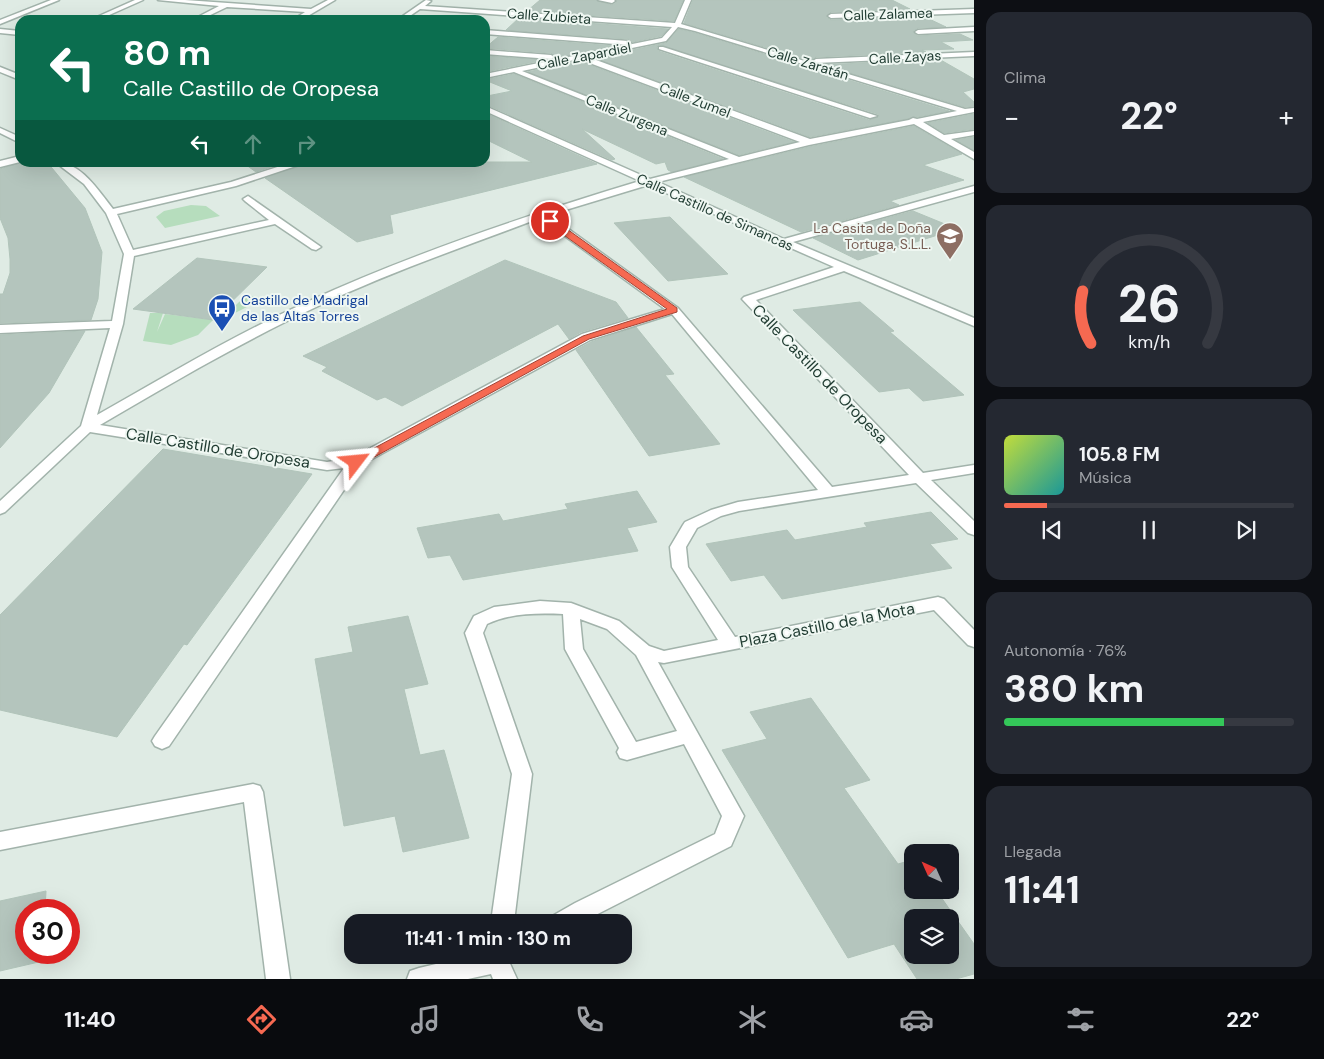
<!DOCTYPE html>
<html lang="es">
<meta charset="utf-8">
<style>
:root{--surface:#171b24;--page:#242831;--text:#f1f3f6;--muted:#9ea1a6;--line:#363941;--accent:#f66951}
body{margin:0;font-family:"DM Sans",sans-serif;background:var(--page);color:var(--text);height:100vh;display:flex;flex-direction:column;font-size:19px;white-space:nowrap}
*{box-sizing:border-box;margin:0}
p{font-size:16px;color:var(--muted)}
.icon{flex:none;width:28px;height:28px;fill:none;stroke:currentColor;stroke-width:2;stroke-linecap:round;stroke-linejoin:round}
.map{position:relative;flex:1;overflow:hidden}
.sheet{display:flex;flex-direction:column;gap:12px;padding:12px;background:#0d0f14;width:350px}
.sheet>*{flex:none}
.hud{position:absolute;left:15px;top:15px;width:475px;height:152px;border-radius:15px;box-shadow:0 5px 20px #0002;background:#0b6e4f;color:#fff;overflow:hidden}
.needle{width:32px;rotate:315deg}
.controls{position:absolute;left:904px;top:844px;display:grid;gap:10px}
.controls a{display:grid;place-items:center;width:55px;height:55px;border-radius:10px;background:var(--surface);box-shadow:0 5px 20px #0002;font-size:25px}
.speed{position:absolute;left:15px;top:899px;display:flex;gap:10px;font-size:25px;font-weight:700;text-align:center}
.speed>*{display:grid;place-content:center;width:65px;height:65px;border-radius:50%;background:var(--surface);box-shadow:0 5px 20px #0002;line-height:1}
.speed .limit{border:8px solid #d22;background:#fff;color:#111}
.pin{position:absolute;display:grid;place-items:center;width:42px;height:42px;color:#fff;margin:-21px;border:2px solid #fff;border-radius:50%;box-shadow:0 1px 5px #0007}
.me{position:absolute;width:55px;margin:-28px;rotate:61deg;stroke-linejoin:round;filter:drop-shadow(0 0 4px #0008)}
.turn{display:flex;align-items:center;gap:18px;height:105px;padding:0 25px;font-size:22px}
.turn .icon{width:65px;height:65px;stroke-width:2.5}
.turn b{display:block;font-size:35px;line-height:42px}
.lanes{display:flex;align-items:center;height:48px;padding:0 25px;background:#0003;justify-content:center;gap:25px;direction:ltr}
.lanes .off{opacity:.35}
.big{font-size:38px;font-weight:700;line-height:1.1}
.sheet .widget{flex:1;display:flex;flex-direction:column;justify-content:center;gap:8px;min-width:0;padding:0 18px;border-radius:15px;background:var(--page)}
.sheet .dial{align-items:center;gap:0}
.dial svg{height:130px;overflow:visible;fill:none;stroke:var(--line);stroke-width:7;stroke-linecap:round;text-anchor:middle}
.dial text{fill:var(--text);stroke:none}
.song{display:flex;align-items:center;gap:15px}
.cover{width:60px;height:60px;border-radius:8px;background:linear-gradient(135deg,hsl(70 70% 55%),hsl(180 70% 35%))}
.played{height:5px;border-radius:2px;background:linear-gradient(90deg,var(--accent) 15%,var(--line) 15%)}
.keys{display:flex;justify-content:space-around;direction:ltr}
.heat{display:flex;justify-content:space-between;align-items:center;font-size:28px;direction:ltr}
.charge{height:8px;border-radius:4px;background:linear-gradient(90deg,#34c759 76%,var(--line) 0)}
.trip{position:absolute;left:344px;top:914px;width:288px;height:50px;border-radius:15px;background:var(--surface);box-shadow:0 5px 20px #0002;font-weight:700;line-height:50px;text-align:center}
.tab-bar{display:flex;height:80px;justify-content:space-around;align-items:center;background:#090b0e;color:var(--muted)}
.tab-bar .icon{width:35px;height:35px}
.tab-bar .selected{color:var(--accent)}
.tab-bar b{font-size:22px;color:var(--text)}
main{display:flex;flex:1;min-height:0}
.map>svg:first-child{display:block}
.green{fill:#b6ddbd}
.building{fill:#b4c5bd;stroke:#b1c4ba;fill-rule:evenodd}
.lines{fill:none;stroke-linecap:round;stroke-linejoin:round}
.minor-casing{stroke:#a2b3ab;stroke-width:3}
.minor{fill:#fff;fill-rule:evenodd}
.route{fill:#f66951;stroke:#a04435}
.labels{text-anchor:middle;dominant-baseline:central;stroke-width:4;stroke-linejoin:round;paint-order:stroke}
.far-street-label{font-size:14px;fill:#1f3b31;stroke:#eff7f2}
.far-education-label{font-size:14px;fill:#785e54;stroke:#eff7f2;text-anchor:end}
.far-transit-label{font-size:14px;fill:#164399;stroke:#eff7f2;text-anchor:start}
.street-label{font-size:16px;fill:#1f3b31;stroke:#eff7f2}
</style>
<main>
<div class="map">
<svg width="974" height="979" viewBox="0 0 974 979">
<rect width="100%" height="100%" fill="#dfebe4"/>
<path class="green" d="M191,205L206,206L220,216L165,228L156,217L164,211Z
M246,295L265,298L221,320Z
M150,313H163L157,332L165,314L213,320L198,335L171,345L143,341Z"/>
<path class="building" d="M540,0H596L612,5L616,3V0H683L674,21L527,11Z
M693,0H892L910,9L831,12L826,17L831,20L925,17L946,27L918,28L913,31L917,36L960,34L973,40L941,42L954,49L922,50L926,52L816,57L811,61L684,23Z
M519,18L668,29L661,36L633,42L628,39L506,30Z
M679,29L695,33L949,111L810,137L595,58L666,43ZM659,45L878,114L879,117L869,120L658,51L657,47Z
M498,37L614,46L556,58L551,53L485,48Z
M485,56L543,60L485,72Z
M939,59L974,79V89L963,92L974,102V106L965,107L823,65Z
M579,61L794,142L739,155L528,72Z
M514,74L723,159L672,172L668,170L665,162L656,164L582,129L615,159L612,160L485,104V100L492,98L487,96L512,91L485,80Z
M485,113L597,164L390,215L393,233L357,242L265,178L310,162H532L485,139Z
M974,114V129L944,133L928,123Z
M914,126L962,154L923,165L964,180L890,201L899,205L801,232L684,177L809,147Z
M974,137V150L956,140Z
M22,162H47L85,208L102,252L98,299L91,320L0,323V294H3L10,273V259L8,238L0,218V169Z
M242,162H285L256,172Z
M913,211L957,229L858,260L813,238Z
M670,217L728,274L668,281L614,223Z
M197,258L267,267L213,320L133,309Z
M505,260L616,302L628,318L581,332L569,339L558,324L402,406L385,397L377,400L322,371L327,367L303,356Z
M860,302L894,331L890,332L964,395L923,401L909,388L879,392L793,310Z
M636,327L674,374L665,375L720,444L649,456L576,350L591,342Z
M85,331L49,393L0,448V335Z
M163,449L312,474L187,645L184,644L117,737L0,710V615Z
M637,491L657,522L627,528L638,551L463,580L450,555L428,558L417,528L499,514L503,521L568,509L565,504Z
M931,512L958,539L930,544L952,568L782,599L764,575L731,581L706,544L787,530L795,540L867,527L864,523Z
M408,616L428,684L404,689L420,755L444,750L469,838L403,852L395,816L344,826L315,659L353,652L348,627Z
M811,698L870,780L844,788L898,864L912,860V890H936L974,944V974L956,979H917L894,944L848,958L722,750L767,739L750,712ZM912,918H950V955H912Z
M46,891L45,910H26V952H43V961L0,971V901Z"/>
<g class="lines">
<g class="minor-casing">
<path id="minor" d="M51,0H59L0,24V20Z
M135,0H143L98,20H90Z
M158,0H185L311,9L328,0H335L301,20H293L305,12L227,7L200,20H192L219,6Z
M426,0L431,1L425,6L675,23L685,0H691L681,24L965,109L974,108V112L923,122L944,135L974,131V135L951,139L974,152V159L914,124L809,145L658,182L784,239L974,186V192L793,242L974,318V326L844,271L756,300L923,473L974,465V473L931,480L974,521V535L968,533L916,483L739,511L721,516L697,528L686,547L688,567L735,637L938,597L944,599L974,630V647L968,645L934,610L664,663L658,662L744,816L731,846L582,922H550L554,915L575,903L715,834L722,816L684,744L627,760L620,758L617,752L619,748L565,649L563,614C536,613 511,613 487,624L483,633L532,774L514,922H491L512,774L465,633L474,616L494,607L540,601L571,603L619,621L649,646L664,651L718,640L672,567L670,547L683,525L685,522L711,510L738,502L818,490L672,314L590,340L361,465L169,746L162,749L155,746L152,741L155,736L344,468L327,470L90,432L5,512L0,514V501L81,426L110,328L0,333V325L112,321L124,254L106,213L84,184L55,162C81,162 98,190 113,209L231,182L293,162H308L236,186L117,214L133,250L269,220L245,201L243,199L248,196L321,247L316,250L312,249L275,224L134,256L123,324L97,415C166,376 234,335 307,302C414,253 527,215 640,181L485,111V106L650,179L729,159L514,72L485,78V74L662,38L672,27L420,9L404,20H397ZM678,27L695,31L957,111L917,119L913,118L909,120L810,139L588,57L666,41ZM579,59L800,142L739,157L522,71ZM648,185L834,267L744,297L742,299L909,475L832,487L678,308L549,215ZM540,218L665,309L582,334L352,458L327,462L100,425C170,384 240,343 314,308C387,273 464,247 540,218ZM580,619L607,629L636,655L677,731L636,742L583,649Z
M598,0H614L615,1L612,3Z
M974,9V13L831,18L828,16L831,14Z
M974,27V31L918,34L915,32L918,30Z
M0,29L20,31V35L0,33Z
M485,30L628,41L631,43L628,45L485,34Z
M659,47H663L877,116L870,118L659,49Z
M485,50L551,55L554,57L551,59L485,54Z
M974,52V56L816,63L813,61L816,59Z
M0,67L20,75V80L0,72Z
M0,128L20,137V143L0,133Z
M20,156V162L0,167V161Z
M253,784L260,786L263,792L290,979H266L244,802L0,850V832Z
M474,955H506L517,979H493L491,974L468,979H407L410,971L419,968Z"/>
</g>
<use href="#minor" class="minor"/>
</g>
<path class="route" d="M547,219H553L677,308V312L589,339L360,465H352L351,462L352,460L583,336L667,309L547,223Z"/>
<defs>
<g id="school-pin" transform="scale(1.4375)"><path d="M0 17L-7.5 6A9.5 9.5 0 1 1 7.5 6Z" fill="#8d6e63" stroke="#eff7f2"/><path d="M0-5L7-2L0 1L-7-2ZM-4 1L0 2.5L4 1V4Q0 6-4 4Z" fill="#fff"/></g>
<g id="bus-pin" transform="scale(1.4375)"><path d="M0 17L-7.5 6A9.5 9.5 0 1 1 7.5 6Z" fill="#1a4fb4" stroke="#eff7f2"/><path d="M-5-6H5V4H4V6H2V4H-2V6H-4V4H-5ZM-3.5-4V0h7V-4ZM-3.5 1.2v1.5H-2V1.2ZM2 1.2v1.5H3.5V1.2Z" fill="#fff"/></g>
</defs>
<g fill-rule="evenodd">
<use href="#school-pin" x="950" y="236"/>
<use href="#bus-pin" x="222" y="308"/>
</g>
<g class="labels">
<g class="far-street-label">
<text transform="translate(888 14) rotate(-2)">Calle Zalamea</text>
<text transform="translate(549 16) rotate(4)">Calle Zubieta</text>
<text transform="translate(584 56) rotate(-11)">Calle Zapardiel</text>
<text transform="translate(905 57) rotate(-3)">Calle Zayas</text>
<text transform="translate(808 63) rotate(17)">Calle Zaratán</text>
<text transform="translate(695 100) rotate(21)">Calle Zumel</text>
<text transform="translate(627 115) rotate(22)">Calle Zurgena</text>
<text transform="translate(715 212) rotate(24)">Calle Castillo de Simancas</text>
</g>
<g class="far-education-label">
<text x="931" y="228">La Casita de Doña<tspan x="931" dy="16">Tortuga, S.L.L.</tspan></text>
</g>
<g class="far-transit-label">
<text x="241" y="300">Castillo de Madrigal<tspan x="241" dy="16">de las Altas Torres</tspan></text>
</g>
<g class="street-label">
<text transform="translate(820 374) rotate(46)">Calle Castillo de Oropesa</text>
<text transform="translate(218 448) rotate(9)">Calle Castillo de Oropesa</text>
<text transform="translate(827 625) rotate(-11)">Plaza Castillo de la Mota</text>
</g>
</g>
</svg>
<div class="controls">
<a><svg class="needle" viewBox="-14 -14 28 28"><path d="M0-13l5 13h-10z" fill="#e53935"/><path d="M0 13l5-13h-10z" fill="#9ea1a6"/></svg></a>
<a><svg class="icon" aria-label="layers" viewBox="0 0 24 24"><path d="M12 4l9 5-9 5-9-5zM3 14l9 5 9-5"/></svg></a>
</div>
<div class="speed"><div class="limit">30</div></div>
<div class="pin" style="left:550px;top:221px;background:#d93025"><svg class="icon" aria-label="arrive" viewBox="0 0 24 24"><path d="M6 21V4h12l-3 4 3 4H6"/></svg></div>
<svg class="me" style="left:356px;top:462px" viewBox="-20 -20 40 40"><path d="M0-17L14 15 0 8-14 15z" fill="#f66951" stroke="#fff" stroke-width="4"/></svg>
<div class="trip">11:41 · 1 min · 130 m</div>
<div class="hud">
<div class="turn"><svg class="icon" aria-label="left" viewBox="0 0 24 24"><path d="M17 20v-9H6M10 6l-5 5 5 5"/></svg><div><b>80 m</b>Calle Castillo de Oropesa</div></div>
<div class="lanes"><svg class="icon" aria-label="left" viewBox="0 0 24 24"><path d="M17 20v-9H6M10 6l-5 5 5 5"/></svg><svg class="icon off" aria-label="ahead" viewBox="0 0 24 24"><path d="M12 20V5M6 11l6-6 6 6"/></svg><svg class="icon off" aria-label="right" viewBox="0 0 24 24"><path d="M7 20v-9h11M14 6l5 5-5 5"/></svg></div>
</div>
</div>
<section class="sheet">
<div class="widget"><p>Clima</p>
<div class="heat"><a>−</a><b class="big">22°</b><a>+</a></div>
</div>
<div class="widget dial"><svg viewBox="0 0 100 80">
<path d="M14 69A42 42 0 1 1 86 69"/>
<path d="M14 69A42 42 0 0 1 9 37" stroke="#f66951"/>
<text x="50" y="56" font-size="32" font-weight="700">26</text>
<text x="50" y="72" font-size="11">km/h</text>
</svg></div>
<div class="widget">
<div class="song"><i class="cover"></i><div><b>105.8 FM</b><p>Música</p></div></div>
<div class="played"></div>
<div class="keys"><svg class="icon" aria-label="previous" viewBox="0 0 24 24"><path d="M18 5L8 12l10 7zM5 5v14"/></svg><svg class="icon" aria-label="pause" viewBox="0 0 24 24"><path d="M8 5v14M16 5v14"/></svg><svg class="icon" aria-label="next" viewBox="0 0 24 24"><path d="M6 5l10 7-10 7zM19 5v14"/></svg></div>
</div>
<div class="widget"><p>Autonomía · 76%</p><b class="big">380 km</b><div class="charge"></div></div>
<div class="widget"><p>Llegada</p><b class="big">11:41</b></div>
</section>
</main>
<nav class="tab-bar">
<b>11:40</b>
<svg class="icon selected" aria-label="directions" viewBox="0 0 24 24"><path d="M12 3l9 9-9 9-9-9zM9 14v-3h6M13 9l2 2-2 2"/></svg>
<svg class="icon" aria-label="music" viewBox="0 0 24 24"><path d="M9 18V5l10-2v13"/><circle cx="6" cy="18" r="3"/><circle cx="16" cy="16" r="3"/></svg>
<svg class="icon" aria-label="phone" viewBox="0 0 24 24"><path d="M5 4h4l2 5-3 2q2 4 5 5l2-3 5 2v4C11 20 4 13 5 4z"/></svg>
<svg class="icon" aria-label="climate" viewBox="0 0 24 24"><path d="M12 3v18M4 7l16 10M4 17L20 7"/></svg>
<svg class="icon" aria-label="car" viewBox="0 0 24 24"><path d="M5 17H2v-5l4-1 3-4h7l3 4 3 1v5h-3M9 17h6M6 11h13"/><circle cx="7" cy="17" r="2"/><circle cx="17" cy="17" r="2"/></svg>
<svg class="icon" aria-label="filters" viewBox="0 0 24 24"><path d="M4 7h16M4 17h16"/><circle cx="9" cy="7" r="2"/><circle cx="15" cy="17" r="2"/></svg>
<b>22°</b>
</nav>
